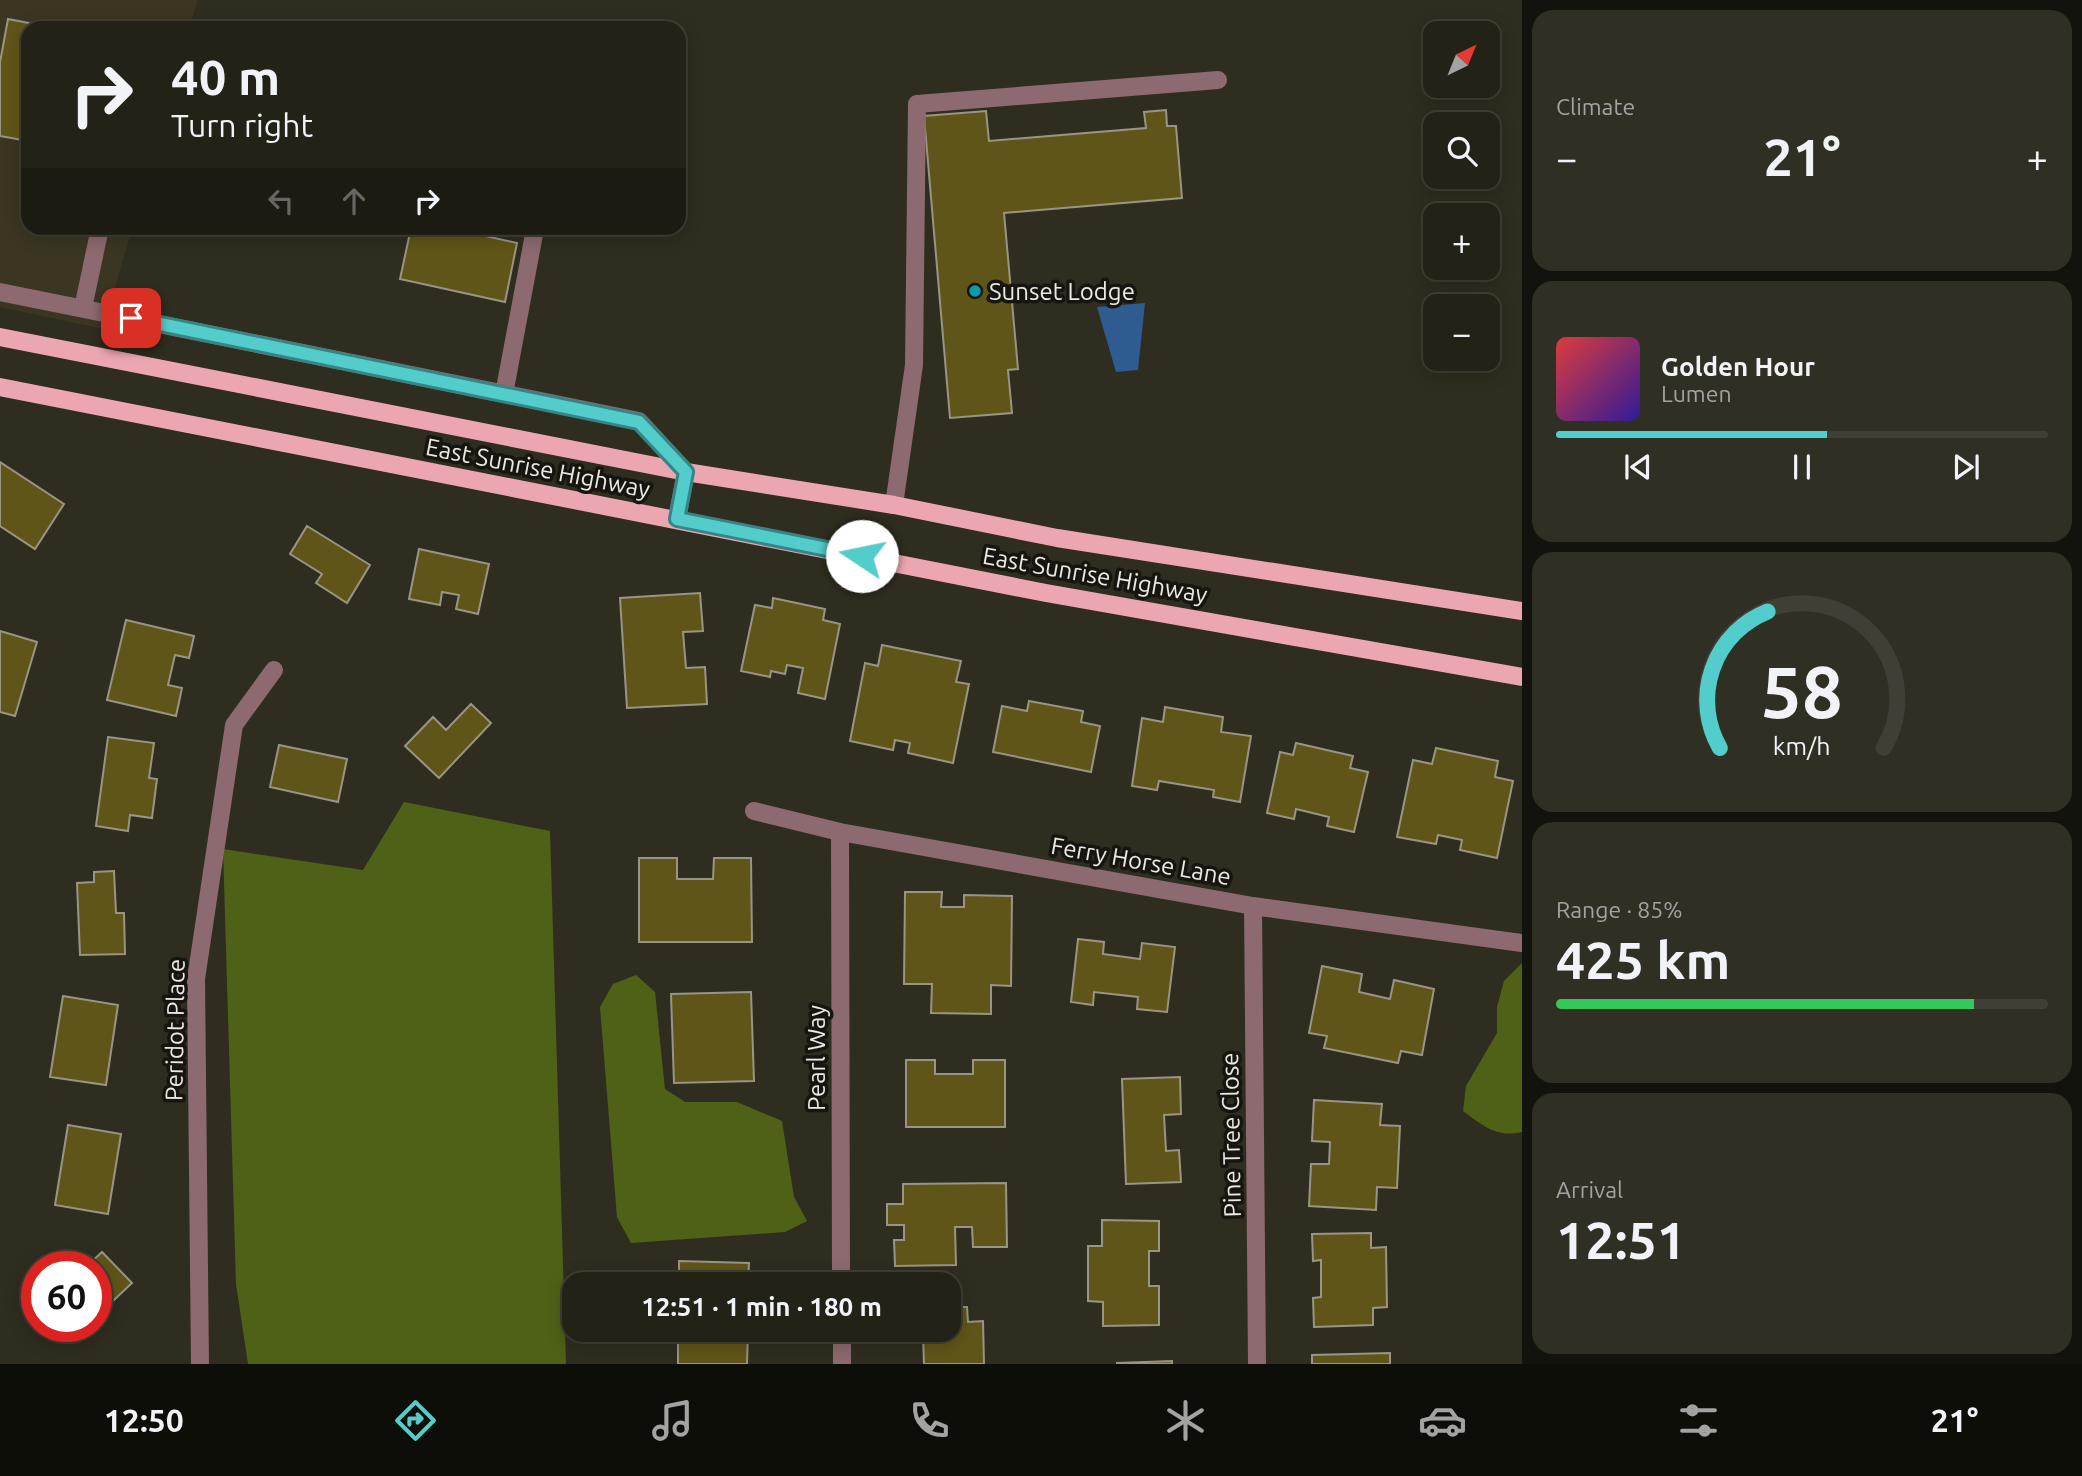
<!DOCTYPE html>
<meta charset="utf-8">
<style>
:root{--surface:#232217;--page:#2f2f24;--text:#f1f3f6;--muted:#a3a4a1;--line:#403f36;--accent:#53cdcb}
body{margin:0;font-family:Ubuntu,sans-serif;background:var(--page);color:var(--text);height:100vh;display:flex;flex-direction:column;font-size:26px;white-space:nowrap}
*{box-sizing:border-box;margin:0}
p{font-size:23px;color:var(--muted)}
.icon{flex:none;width:38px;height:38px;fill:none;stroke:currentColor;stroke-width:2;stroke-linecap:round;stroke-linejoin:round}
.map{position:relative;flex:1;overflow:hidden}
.side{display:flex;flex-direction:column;gap:10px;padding:10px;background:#13130d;width:560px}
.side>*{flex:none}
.top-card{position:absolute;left:21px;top:21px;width:665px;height:214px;border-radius:21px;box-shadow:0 4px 18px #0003,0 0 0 2px var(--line);background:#232217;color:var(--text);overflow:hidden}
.needle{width:46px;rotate:43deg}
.tools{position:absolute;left:1423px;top:21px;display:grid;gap:14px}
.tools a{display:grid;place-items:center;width:77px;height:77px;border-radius:14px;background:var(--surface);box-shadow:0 4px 18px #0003,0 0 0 2px var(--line);font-size:35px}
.speed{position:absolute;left:21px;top:1251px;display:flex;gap:14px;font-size:35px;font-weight:700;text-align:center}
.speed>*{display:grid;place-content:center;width:91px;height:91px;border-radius:50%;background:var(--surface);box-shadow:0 4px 18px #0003,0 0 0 2px var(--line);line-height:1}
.speed .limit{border:10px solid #d22;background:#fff;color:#111}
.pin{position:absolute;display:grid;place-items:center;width:60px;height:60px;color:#fff;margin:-30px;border-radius:14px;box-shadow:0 4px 10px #0006}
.me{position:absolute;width:77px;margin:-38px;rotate:281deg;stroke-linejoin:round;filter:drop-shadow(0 0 5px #0008)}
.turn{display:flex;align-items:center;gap:24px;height:147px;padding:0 35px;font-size:32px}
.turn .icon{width:91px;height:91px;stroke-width:2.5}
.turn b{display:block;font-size:49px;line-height:60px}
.lanes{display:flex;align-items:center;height:66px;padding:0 35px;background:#0003;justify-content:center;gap:35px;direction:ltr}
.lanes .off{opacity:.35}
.big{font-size:52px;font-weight:700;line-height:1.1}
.side .widget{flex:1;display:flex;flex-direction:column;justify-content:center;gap:10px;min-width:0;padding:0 24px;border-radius:21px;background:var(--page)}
.side .dial{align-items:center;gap:0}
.dial svg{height:182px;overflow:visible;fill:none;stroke:var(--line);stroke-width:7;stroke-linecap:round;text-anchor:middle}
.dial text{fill:var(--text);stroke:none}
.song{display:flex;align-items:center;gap:21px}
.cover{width:84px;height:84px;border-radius:10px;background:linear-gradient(135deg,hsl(0 70% 55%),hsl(250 70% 35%))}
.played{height:7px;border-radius:4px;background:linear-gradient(90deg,var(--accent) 55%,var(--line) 55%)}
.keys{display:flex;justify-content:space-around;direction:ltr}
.heat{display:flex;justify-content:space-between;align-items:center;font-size:38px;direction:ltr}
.charge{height:10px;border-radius:5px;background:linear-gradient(90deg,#34c759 85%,var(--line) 0)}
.trip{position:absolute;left:562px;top:1272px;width:399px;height:70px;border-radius:21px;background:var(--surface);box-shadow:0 4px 18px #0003,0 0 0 2px var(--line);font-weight:700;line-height:70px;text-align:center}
.tabs{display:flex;height:112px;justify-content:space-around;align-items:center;background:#0e0e09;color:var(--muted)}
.tabs .icon{width:49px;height:49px}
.tabs .on{color:var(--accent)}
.tabs b{font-size:32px;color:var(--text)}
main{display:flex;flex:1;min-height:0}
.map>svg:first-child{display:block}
.built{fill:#3a3622}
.forest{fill:#4f6117}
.water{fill:#2e5b90}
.building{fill:#605518;stroke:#989585;stroke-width:2}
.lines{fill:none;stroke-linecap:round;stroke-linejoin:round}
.minor{stroke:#8c6a6f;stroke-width:18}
.major{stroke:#eca6b1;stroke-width:18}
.route-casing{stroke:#368584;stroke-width:18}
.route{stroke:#53cdcb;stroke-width:12}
.culture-dot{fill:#0f9aa8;stroke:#16150f;stroke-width:2.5}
.labels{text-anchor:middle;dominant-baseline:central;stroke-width:7;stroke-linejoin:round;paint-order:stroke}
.poi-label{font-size:24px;fill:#ebe9e1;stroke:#16150f;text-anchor:start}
.street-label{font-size:24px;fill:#ebe9e1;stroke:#16150f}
</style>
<main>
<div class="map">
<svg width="1522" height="1364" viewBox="0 0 1522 1364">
<rect width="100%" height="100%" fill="#2f2d1f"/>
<path class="built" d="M0,0H198L189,28H28V228H132L103,329L0,307Z"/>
<path class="forest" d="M404,802L550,831L566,1364H248L236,1284L223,849L363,870Z
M1522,963V1132C1496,1138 1484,1126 1463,1111L1466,1086L1497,1033V1007L1504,981Z
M636,975L655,992L665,1089L685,1102H737L782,1121L794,1197L807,1221L785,1232L631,1243L617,1217L600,1007L613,984Z"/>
<path class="water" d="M1145,303L1138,370L1116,372L1097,307Z"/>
<path class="building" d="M8,19L55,28H28V141L0,136V62Z
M1166,110L1167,126H1176L1182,198L1004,213L1018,369L1008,370L1012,413L950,418L924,116L986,111L989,141L1146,128L1144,112Z
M411,228H450L517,243L505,302L400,279Z
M0,462L64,504L35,549L0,526Z
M307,526L370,565L347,603L316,583L322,574L290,554Z
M419,549L489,564L478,614L456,609L459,595L442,592L440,605L409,599Z
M700,593L703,631L683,632L686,668L705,667L707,704L627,708L620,598Z
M773,598L825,609L823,620L840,624L825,699L798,693L803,668L787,665L785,674L771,671L770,677L741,671L755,605L772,608Z
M126,620L194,636L189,658L175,655L168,685L182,688L176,716L107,700Z
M0,631L37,642L15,716L0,712Z
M882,645L961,661L956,682L969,684L953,763L908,753L910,743L895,740L893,750L850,741L865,663L878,666Z
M1029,701L1083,711L1081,722L1100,726L1091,772L993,752L1002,706L1027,711Z
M471,704L491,723L439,778L405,746L433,717L446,730Z
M1165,707L1223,717L1221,732L1251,736L1240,802L1213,797L1214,790L1159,781L1157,790L1132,786L1142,718L1163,722Z
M108,737L154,743L149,778L157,779L152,818L130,815L128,831L96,826Z
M1296,743L1353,756L1350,768L1368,772L1354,832L1327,826L1329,817L1296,809L1294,819L1267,813L1280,752L1293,755Z
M279,745L347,759L338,802L270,787Z
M1436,748L1498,761L1495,777L1513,781L1497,858L1460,850L1462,840L1438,835L1436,844L1397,837L1413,760L1432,764Z
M639,858H677V879H713L714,858H751L752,942H639Z
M114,871L116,913H124L125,954L80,955L77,883L94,882V872Z
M905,892H942L941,907H964V895L1012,896L1011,986L991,985V1014L931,1013L932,984H904Z
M1078,939L1104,942L1103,954L1140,959L1142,943L1175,947L1167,1012L1137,1009L1138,997L1094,992L1093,1005L1071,1002Z
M1322,966L1362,974L1359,992L1390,999L1394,980L1434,989L1422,1055L1401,1051L1398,1063L1324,1048L1327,1036L1309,1033Z
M751,992L754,1081L674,1083L671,994Z
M63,996L118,1005L106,1085L50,1077Z
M906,1060H935V1074H973V1060H1005V1127H906Z
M1180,1077L1181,1114L1164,1115L1166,1151L1179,1150L1181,1182L1126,1184L1122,1079Z
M1314,1100L1382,1104L1380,1125L1400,1126L1397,1188L1377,1187L1376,1210L1309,1206L1311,1164H1329L1330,1142L1312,1141Z
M68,1125L121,1134L108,1214L55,1205Z
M1006,1183L1007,1247H973L972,1227H955L956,1265L895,1266L894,1240H904V1225H887V1204H903V1184Z
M1102,1220L1159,1221V1251H1149V1286H1159V1325L1103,1326V1302L1088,1301V1246H1102Z
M1371,1233V1248L1386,1247L1387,1307L1373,1308V1325L1314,1327L1313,1298L1321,1297V1260L1313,1261L1312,1234Z
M102,1252L132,1283L96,1317V1267H86Z
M679,1261L749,1263L748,1284H679Z
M948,1307H967L968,1322L983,1321L984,1364H924L923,1336H906V1330H948Z
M678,1330H748L747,1364H678Z
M1390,1353V1364H1312V1355Z
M1172,1361V1364H1117V1363Z"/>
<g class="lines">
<path class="minor" d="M0,292L639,421L686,472L677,519
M83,308L100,228
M504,394L535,229
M894,505L914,365L917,104L1218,80
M754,811L840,832L1253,906L1522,943
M840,832L841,1284
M1253,906L1257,1364
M842,1330V1364
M200,1364L196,979L234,725L274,670"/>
<path class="major" d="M0,337L686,472L894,505L1057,538L1522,611
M0,387L1046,593L1522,677"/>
</g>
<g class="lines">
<g class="route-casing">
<path id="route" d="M131,318L639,422L686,472L677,519L862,556"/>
</g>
<use href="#route" class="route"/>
</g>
<circle class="culture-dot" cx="975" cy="291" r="7"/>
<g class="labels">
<g class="poi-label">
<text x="989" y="291">Sunset Lodge</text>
</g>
<g class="street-label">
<text transform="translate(538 468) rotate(11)">East Sunrise Highway</text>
<text transform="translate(1095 575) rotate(10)">East Sunrise Highway</text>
<text transform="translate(1141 861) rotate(10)">Ferry Horse Lane</text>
<text transform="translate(175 1030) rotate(-89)">Peridot Place</text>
<text transform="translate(816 1058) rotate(-90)">Pearl Way</text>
<text transform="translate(1231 1135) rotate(-91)">Pine Tree Close</text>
</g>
</g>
</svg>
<div class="tools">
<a><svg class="needle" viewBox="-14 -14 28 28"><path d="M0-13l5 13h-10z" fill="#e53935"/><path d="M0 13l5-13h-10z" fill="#a3a4a1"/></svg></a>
<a><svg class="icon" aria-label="search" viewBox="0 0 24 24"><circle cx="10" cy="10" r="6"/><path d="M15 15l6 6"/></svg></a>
<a>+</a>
<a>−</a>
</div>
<div class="speed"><div class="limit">60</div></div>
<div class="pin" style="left:131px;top:318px;background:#d93025"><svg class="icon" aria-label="arrive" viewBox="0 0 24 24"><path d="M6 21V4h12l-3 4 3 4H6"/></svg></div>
<svg class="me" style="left:862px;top:556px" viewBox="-20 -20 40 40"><circle r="19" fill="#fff"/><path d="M0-13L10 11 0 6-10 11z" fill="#53cdcb"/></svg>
<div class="trip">12:51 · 1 min · 180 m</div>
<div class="top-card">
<div class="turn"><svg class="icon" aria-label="right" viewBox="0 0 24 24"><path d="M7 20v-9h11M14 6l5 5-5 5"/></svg><div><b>40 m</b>Turn right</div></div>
<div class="lanes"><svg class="icon off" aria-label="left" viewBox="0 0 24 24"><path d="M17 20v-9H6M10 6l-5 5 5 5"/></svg><svg class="icon off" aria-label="ahead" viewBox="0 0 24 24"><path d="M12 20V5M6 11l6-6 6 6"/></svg><svg class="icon" aria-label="right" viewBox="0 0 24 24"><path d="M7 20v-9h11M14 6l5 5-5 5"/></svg></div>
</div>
</div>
<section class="side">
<div class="widget"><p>Climate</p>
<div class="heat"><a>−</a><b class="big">21°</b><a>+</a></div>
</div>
<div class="widget">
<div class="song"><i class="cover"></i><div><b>Golden Hour</b><p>Lumen</p></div></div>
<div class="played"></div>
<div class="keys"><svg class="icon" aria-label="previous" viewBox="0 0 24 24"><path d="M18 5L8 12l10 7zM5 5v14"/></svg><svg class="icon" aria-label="pause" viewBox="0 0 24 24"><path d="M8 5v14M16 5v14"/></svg><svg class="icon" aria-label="next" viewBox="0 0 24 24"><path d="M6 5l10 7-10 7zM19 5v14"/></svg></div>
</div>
<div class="widget dial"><svg viewBox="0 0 100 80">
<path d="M14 69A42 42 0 1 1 86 69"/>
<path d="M14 69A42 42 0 0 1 35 9" stroke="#53cdcb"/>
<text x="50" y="56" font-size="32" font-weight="700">58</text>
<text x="50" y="72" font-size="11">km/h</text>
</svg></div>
<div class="widget"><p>Range · 85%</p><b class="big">425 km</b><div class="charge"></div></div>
<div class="widget"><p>Arrival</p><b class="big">12:51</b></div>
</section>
</main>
<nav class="tabs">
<b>12:50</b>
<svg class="icon on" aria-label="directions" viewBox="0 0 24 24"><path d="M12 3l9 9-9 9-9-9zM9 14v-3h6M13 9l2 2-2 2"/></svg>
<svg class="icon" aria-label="music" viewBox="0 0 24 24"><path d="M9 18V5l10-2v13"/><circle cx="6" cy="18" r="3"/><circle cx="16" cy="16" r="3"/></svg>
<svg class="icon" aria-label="phone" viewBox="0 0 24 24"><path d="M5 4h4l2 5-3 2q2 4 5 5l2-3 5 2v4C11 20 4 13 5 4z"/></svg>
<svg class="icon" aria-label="climate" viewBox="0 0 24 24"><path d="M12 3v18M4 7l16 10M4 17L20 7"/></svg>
<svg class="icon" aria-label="car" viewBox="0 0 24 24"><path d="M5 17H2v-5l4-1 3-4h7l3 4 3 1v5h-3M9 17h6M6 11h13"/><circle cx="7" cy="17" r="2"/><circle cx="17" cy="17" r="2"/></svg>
<svg class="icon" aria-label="filters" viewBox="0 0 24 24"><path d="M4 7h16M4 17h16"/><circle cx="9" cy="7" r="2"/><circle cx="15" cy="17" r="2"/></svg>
<b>21°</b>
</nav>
